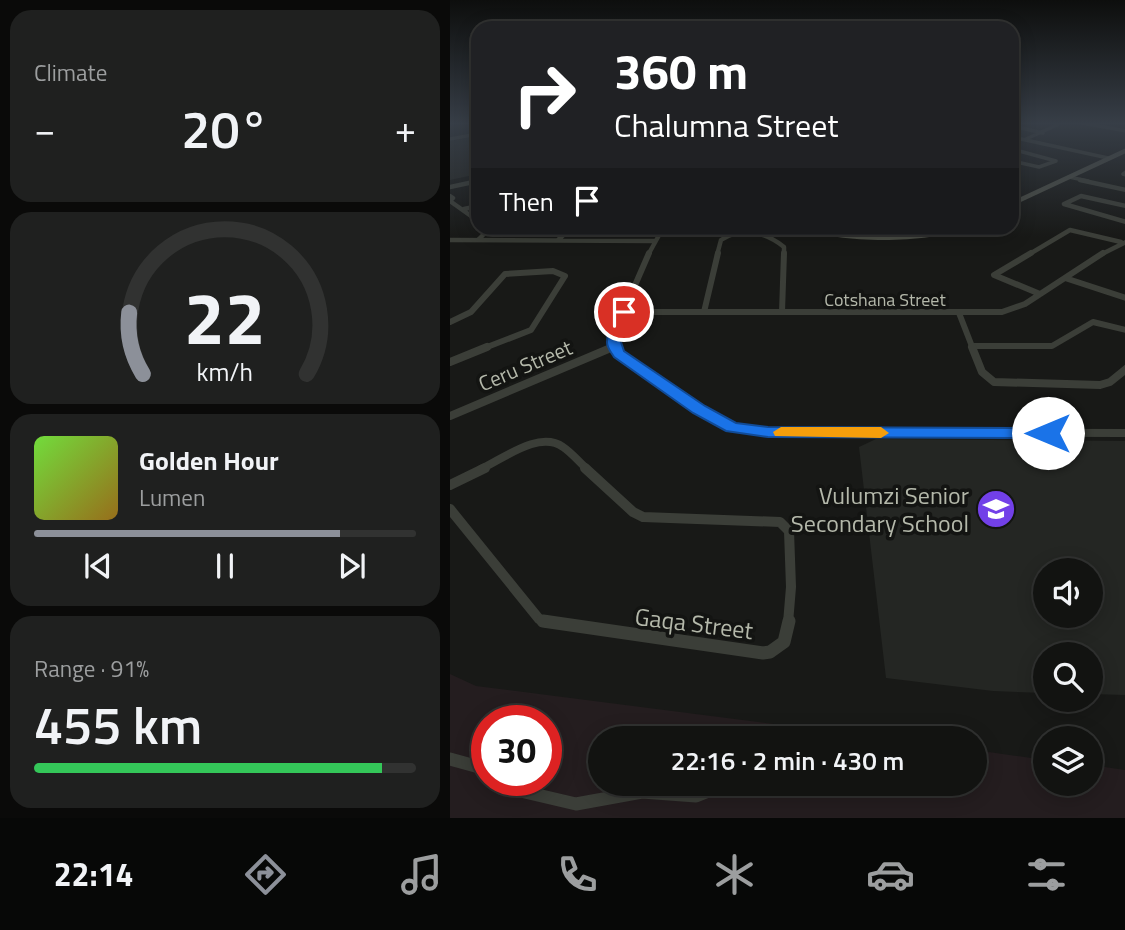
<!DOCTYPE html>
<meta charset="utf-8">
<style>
:root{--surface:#121311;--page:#1f201f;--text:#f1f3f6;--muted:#9c9e9f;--line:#313231;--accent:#8c9099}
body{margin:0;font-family:"Titillium Web",sans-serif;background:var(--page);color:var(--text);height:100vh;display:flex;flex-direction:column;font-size:26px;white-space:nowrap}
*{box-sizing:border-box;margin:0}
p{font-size:23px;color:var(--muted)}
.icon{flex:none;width:38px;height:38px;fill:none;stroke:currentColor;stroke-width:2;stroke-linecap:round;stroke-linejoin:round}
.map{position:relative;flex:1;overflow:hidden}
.details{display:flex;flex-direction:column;gap:10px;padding:10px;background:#0a0a09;width:450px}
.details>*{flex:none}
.banner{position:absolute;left:21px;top:21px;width:548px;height:214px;border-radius:21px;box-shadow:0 4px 18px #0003,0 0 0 2px var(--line);background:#202124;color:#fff;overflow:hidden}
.controls{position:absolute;left:583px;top:558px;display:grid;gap:14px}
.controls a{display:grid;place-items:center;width:70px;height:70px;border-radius:50%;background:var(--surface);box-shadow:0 4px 18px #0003,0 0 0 2px var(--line);font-size:35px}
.speed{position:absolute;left:21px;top:705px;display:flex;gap:14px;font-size:35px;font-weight:700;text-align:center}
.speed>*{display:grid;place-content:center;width:91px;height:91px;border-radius:50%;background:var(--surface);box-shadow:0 4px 18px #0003,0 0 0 2px var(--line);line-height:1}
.speed .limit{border:10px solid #d22;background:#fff;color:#111}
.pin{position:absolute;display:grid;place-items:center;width:60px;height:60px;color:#fff;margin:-30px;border:4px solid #fff;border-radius:50%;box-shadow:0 2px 7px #0007}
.me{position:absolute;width:77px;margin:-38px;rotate:270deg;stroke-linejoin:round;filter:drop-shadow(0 0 5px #0008)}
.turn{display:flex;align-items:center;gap:24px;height:147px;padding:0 28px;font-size:32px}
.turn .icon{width:91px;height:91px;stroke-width:2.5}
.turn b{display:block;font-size:49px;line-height:60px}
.then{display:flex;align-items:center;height:66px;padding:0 28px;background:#0003;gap:14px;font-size:26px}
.big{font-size:52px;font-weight:600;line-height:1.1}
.details .card{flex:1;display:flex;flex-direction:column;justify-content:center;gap:10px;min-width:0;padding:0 24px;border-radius:21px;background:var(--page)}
.details .dial{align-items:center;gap:0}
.dial svg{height:182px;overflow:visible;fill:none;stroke:var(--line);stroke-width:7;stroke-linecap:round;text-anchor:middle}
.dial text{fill:var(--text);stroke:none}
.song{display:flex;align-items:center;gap:21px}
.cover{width:84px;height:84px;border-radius:10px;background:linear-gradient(135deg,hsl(100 70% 55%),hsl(40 70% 35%))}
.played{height:7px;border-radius:4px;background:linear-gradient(90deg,var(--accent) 80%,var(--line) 80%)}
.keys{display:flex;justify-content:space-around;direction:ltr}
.heat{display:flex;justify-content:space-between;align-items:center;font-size:38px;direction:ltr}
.charge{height:10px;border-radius:5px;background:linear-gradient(90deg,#34c759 91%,var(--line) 0)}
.trip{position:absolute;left:138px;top:726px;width:399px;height:70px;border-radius:35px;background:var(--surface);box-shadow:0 4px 18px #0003,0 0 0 2px var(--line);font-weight:600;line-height:70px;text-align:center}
.tabs{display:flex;height:112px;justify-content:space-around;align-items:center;background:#070807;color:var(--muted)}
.tabs .icon{width:49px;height:49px}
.tabs .active{color:var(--accent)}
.tabs b{font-size:32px;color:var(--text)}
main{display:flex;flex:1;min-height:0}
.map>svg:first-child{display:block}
.built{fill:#242623;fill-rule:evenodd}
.green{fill:#241d1f;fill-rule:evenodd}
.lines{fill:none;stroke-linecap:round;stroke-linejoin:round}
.street-far5{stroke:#3b3e38;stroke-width:3.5}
.street-far4{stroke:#3b3e38;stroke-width:4.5}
.street-far3{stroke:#3b3e38;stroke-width:6}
.street-far2{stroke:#3b3e38;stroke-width:8}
.street-far1{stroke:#3b3e38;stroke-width:10}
.street{stroke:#3b3e38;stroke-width:13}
.secondary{fill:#4b4e46;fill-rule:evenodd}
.route{fill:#1a73e8;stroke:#114b97;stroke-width:2}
.slow{fill:#f59e0b}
.labels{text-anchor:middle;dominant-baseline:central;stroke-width:7;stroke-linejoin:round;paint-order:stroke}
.far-street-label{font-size:18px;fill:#b4b8aa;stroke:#131412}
.street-label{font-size:21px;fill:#b4b8aa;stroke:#131412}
.near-poi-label{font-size:24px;fill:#b4b8aa;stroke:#131412;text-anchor:end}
.near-street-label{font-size:24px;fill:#b4b8aa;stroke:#131412}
</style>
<main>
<section class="details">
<div class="card"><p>Climate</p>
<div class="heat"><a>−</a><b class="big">20°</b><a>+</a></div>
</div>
<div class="card dial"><svg viewBox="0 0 100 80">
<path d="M14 69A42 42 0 1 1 86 69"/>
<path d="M14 69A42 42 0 0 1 8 42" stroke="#8c9099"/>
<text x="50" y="56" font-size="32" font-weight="700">22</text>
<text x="50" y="72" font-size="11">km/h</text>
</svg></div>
<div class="card">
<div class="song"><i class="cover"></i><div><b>Golden Hour</b><p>Lumen</p></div></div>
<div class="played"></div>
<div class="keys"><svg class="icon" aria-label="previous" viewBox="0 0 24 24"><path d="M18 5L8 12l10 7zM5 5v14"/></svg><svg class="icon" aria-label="pause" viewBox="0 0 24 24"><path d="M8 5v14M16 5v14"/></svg><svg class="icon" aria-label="next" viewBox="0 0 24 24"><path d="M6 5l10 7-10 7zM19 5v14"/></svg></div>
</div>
<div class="card"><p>Range · 91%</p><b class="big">455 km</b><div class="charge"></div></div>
</section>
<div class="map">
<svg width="676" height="818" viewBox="0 0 676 818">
<rect width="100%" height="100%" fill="#181917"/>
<path class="built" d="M28,136V174L0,180V141Z
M426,439L675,441V695L641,694L640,654H595V693L543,691L436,678L409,447ZM595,570H640V616H595Z"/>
<path class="green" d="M0,674L26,686L433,738H150V784H525V750L595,760V784H640L641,765L675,770V818H0ZM37,721H96V780H37Z"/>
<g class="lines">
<path class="street-far5" d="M632,123L676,131
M562,126L593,133
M562,137L658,158
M0,139L28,134
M576,139L607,125
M562,149L606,161L589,167L562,161
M676,172L673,174L676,175
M562,176L565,178L562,181
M619,177L638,181"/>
<path class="street-far4" d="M630,180L676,190
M0,187L28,181
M0,196L3,198L0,201L28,221
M676,206L631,196L614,204L676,222
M14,209L28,206
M0,240L205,241
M28,240L40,228
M108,240L121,228
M198,255L213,228
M267,255L271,240C292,226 315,232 334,247V255
M578,255L620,230L671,242
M650,255L676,242"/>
<path class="street-far3" d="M581,253L544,275L590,294
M615,278L676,298
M174,312H552L575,304L653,253
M254,312L268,253
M332,312L334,253
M509,313L523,349
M0,322L21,312L55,274L103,271L115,276L81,330L32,349
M522,346H602L643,322L676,330
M159,349L164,347
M166,349L164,347L176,306L199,253"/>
<path class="street-far2" d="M164,347L176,360L270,423L290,429L318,432L676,433
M522,347L532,372L544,382L650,385L660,382L676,369
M0,362L37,347
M0,416L163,347
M31,469C53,459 89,430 113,447C122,453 129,462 137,469"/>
<path class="street-far1" d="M135,468L183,512L193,517L330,522L339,531L341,587L338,623
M0,485L35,468
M0,509L89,619L97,623"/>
<path class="street" d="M93,621L313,653L320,652L334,642L339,621
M0,759L29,767L37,774
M45,780L62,789L126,804L192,792L246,796L276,784"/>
<path class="secondary" d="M676,148V153L562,206V201Z
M355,228H368L395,232L433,235L512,228C483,244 384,244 355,228Z"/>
</g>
<linearGradient id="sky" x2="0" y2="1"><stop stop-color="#0d0e0d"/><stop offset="0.52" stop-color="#373e47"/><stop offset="1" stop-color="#373e47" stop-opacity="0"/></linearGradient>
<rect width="676" height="237" fill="url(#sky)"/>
<path class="route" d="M174,308L181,312L170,339L174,351L255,406L286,423L318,427L598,428L607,433L598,438L318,437L276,431L243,413L164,357C161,352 157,348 157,342C157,332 166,311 174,308Z"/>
<path class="slow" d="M331,427H431L439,433L431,438L325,436L323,432Z"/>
<defs>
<g id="school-disc" transform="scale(2.0125)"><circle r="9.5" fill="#7240e8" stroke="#131412"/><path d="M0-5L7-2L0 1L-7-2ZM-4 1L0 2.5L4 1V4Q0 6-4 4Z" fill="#fff"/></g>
</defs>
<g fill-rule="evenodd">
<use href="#school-disc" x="546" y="509"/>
</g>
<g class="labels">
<g class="far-street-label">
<text x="435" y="299">Cotshana Street</text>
</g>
<g class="street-label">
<text transform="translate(75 365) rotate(-23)">Ceru Street</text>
</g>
<g class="near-poi-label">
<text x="519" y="495">Vulumzi Senior<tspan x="519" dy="28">Secondary School</tspan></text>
</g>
<g class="near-street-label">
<text transform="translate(244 623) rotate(7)">Gaqa Street</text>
</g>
</g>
</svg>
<div class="controls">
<a><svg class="icon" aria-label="sound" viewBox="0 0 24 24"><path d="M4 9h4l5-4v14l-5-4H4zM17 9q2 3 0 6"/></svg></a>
<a><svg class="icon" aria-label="search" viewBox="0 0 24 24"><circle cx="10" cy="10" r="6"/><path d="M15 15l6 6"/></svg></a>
<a><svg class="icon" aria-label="layers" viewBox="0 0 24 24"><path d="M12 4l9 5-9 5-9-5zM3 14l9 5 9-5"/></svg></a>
</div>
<div class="speed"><div class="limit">30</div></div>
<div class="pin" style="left:174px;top:312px;background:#d93025"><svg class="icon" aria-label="arrive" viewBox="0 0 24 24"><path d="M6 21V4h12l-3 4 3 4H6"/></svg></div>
<svg class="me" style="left:598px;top:433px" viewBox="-20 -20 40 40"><circle r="19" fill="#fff"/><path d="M0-13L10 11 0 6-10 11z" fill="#1a73e8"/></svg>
<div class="trip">22:16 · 2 min · 430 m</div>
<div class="banner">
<div class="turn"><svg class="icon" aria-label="right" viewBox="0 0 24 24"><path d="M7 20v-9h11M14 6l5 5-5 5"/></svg><div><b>360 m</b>Chalumna Street</div></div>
<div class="then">Then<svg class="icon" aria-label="arrive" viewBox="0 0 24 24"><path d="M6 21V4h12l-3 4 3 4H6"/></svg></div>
</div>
</div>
</main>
<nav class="tabs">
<b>22:14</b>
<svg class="icon active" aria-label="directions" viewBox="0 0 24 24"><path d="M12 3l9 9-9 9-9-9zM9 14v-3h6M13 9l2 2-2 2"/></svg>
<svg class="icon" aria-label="music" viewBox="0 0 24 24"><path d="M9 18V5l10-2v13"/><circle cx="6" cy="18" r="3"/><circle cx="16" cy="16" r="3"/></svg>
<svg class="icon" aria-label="phone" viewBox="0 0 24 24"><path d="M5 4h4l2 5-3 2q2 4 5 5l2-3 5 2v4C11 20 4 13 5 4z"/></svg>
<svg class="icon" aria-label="climate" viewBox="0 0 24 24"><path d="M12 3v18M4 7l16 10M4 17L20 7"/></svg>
<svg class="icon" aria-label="car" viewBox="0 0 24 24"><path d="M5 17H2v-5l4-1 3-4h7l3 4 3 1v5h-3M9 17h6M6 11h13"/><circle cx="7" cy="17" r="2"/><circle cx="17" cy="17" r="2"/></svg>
<svg class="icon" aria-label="filters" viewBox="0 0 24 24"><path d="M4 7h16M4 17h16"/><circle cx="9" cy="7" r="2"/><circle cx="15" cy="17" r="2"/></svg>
</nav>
